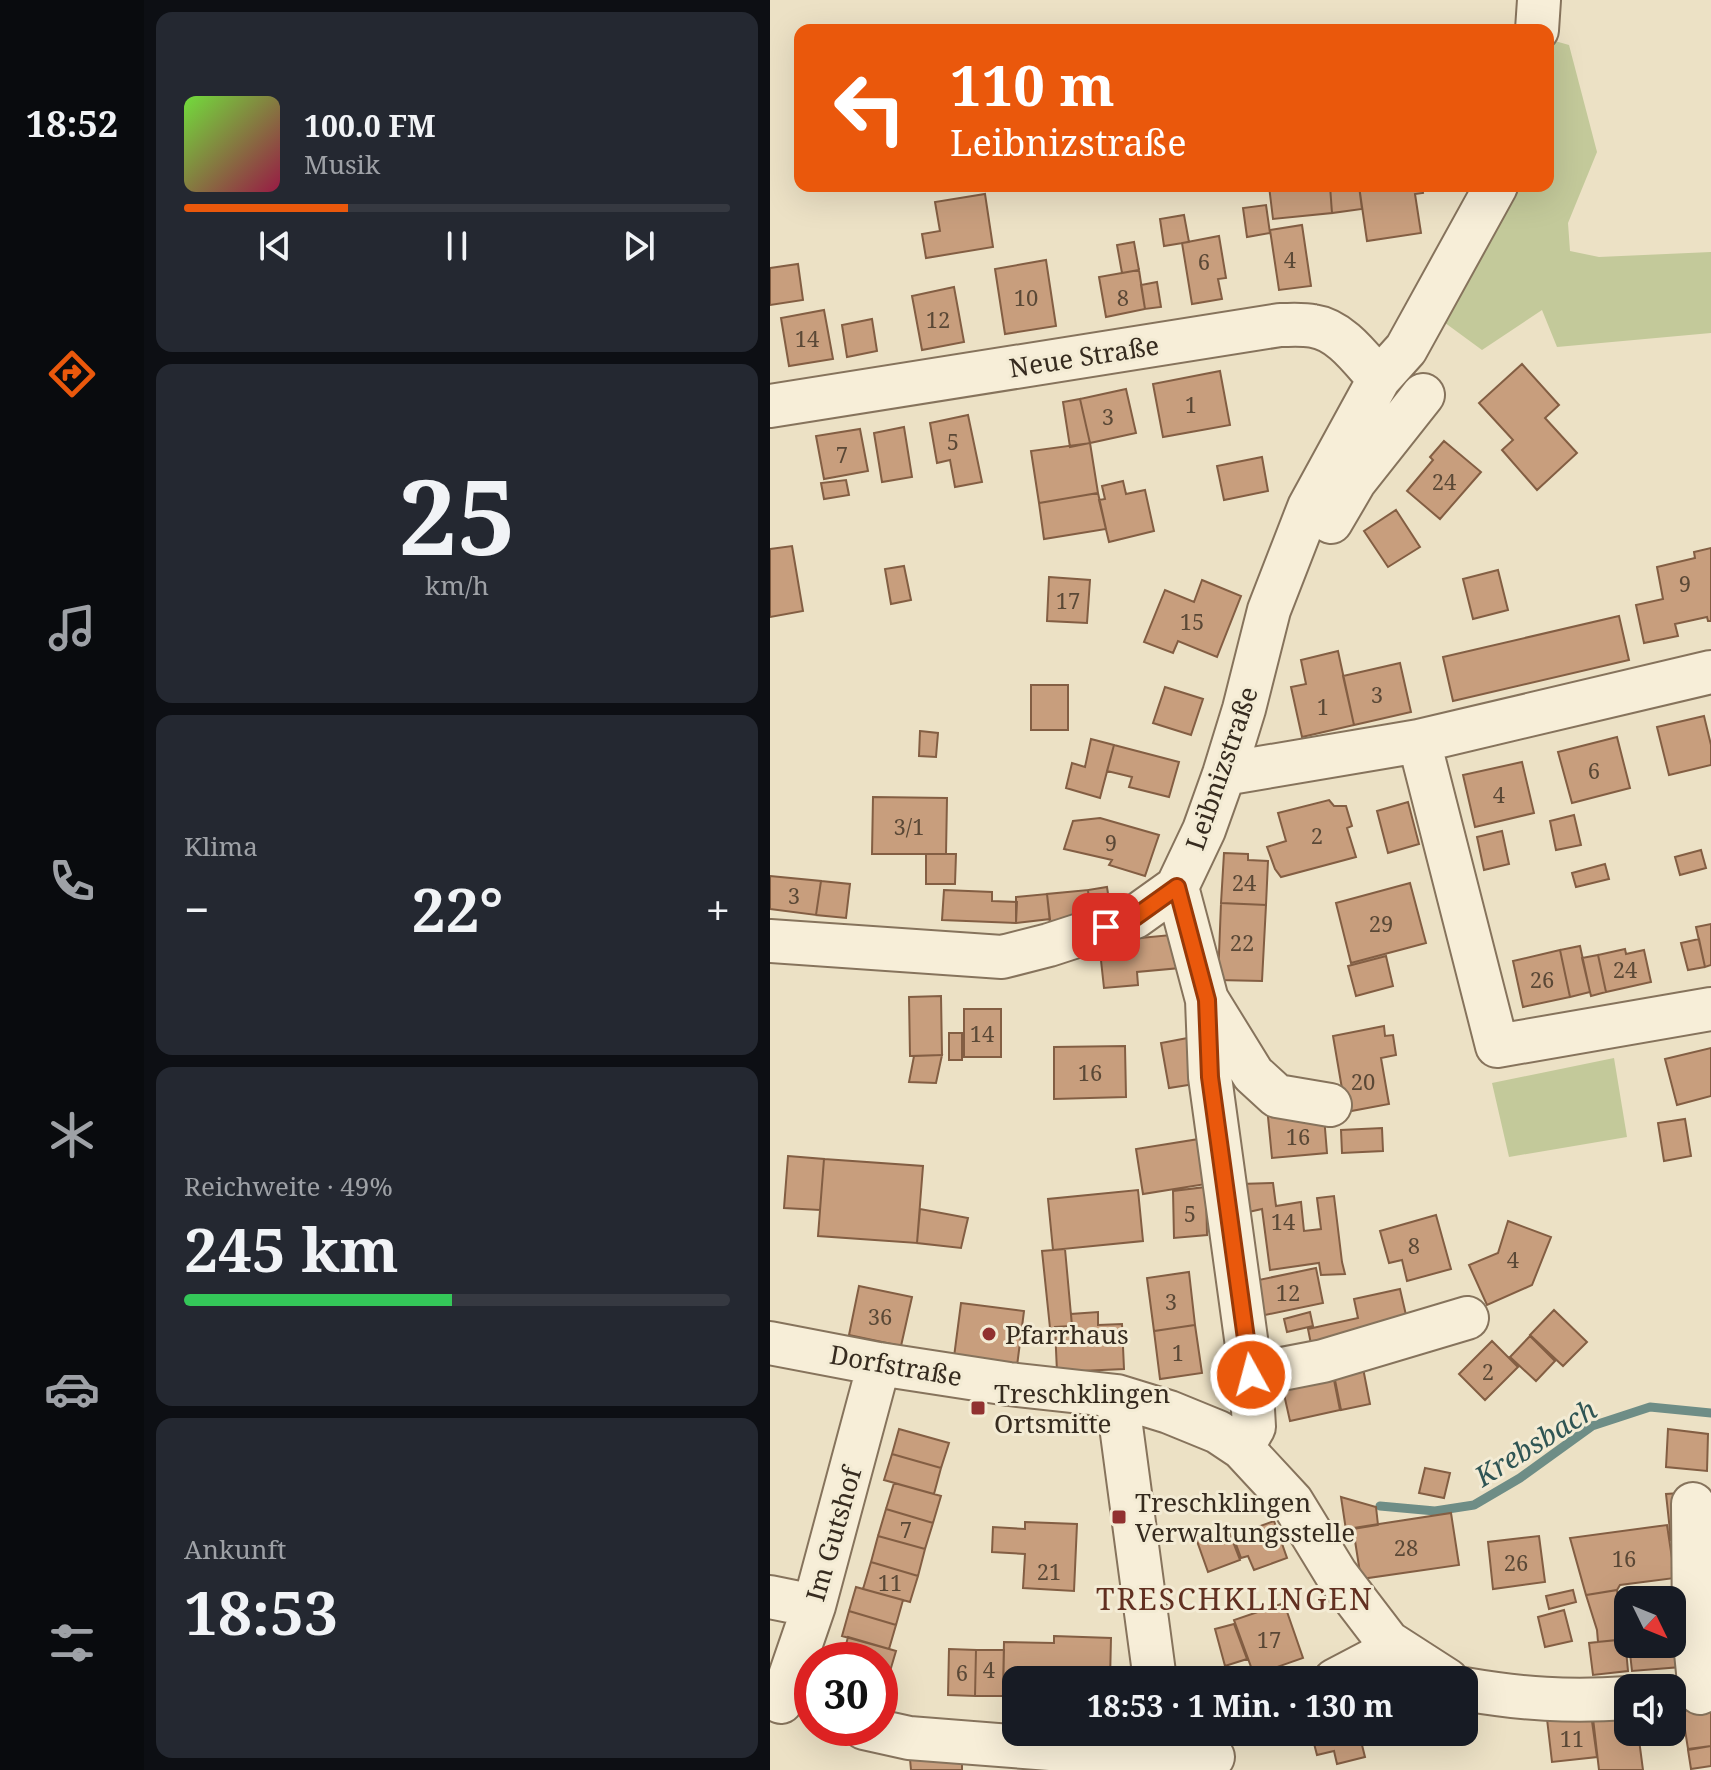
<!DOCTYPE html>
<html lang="de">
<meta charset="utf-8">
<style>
:root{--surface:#171b24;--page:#242831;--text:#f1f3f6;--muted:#9ea1a6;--line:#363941;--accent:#ea580c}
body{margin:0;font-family:"Noto Serif",serif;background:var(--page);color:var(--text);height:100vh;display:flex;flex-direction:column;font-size:30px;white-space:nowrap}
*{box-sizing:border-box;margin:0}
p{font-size:26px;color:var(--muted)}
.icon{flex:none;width:44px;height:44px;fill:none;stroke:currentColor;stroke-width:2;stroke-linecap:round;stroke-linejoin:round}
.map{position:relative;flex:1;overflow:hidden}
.drawer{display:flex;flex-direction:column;gap:12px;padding:12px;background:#0d0f14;width:626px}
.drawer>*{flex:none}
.guide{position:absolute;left:24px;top:24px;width:760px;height:168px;border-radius:16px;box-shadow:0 8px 32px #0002;background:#ea580c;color:#fff;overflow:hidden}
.needle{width:52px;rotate:133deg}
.tools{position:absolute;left:844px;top:1586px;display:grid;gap:16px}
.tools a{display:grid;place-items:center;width:72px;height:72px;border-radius:16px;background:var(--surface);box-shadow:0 8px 32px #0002;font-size:40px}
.speed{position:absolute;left:24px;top:1642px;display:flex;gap:16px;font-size:40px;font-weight:700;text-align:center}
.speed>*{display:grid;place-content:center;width:104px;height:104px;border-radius:50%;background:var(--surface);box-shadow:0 8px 32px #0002;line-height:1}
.speed .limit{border:12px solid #d22;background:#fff;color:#111}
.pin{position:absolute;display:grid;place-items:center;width:68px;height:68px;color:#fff;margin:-34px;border-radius:16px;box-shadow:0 4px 12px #0006}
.me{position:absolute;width:88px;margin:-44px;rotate:353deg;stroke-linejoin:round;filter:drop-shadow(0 0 6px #0008)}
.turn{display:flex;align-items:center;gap:28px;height:168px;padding:0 24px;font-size:36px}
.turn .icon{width:104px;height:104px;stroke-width:2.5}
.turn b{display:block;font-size:56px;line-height:68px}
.big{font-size:60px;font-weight:700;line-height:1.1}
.drawer .tile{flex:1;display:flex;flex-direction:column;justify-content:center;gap:12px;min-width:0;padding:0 28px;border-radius:16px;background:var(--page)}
.drawer .dial{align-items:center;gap:0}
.dial b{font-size:104px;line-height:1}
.song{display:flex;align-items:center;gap:24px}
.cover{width:96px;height:96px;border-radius:12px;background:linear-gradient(135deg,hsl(100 70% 55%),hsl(340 70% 35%))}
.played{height:8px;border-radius:4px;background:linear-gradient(90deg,var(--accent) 30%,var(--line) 30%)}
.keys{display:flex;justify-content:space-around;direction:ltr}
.heat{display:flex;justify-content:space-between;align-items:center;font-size:44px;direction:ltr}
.charge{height:12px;border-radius:6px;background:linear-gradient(90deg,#34c759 49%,var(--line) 0)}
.trip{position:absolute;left:232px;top:1666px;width:476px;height:80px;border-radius:16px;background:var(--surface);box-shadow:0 8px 32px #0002;font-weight:700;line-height:80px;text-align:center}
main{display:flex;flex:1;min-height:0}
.tabs{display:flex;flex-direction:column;width:144px;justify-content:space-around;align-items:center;background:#090b0e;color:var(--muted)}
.tabs .icon{width:56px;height:56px}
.tabs .active{color:var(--accent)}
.tabs b{font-size:36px;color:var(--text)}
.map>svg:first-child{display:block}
.green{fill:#c3c99a}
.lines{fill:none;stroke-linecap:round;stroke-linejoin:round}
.stream{stroke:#6e8d86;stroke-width:9}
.building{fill:#c89e7d;stroke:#835e43;stroke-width:2}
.minor-casing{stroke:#86735c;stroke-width:46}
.minor{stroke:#f7eed8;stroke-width:42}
.route-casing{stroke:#983908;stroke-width:20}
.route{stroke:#ea580c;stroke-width:14}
.poi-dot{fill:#913130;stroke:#f3ebd4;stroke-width:3}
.labels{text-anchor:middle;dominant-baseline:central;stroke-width:6;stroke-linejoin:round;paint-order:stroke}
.number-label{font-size:22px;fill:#5a4836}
.street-label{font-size:26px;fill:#362b1f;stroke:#f3ebd4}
.poi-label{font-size:26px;fill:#362b1f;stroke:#f3ebd4;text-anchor:start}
.water-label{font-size:28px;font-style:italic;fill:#2f5554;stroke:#f3ebd4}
.quarter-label{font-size:30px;letter-spacing:2px;fill:#613021;stroke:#f3ebd4}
</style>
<main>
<nav class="tabs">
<b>18:52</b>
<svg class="icon active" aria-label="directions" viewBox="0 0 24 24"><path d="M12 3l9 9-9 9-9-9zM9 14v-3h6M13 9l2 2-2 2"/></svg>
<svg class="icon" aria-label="music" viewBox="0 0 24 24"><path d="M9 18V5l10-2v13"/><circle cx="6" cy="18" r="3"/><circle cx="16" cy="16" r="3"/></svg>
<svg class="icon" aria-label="phone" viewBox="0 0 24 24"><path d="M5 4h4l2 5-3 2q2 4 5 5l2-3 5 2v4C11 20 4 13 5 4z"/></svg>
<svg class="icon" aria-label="climate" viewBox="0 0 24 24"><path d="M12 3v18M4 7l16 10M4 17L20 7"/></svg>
<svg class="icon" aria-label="car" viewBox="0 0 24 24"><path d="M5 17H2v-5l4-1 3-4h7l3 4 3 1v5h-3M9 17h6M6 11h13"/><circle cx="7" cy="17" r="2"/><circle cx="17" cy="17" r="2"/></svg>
<svg class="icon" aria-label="filters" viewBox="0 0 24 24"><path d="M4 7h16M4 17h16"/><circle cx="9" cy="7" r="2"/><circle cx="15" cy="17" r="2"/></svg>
</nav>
<section class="drawer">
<div class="tile">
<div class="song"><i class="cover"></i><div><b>100.0 FM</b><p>Musik</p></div></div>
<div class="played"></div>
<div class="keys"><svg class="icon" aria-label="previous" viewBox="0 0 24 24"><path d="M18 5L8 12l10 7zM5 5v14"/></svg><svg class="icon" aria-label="pause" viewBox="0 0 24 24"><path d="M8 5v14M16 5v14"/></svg><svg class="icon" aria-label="next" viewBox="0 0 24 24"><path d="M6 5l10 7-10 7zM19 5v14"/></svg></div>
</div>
<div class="tile dial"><b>25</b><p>km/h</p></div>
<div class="tile"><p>Klima</p>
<div class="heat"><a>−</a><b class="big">22°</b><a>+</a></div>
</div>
<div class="tile"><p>Reichweite · 49%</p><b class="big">245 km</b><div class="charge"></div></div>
<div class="tile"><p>Ankunft</p><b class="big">18:53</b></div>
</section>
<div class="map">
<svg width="941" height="1770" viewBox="0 0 941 1770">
<rect width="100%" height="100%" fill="#ece1c5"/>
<path class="green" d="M778,39L799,45L827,152L798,223L800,251L829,257L941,252V333L787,347L772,310L712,350L667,317L743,186H778Z
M844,1058L857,1137L739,1157L722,1083Z"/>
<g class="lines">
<path class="stream" d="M610,1506L665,1511L704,1505L750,1478L822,1426L880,1407L941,1413"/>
</g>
<path class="building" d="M499,186H560L562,213L503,219Z
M560,186H589L592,209L562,213Z
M589,186H652L653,193L645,194L651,233L597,241Z
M215,194L223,247L156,258L152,234L170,231L165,202Z
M496,205L500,233L477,237L473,208Z
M414,215L419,242L394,246L390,219Z
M532,225L541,286L509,290L500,230Z
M449,236L456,278L448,279L452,299L422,304L412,243Z
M364,242L369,270L352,273L347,245Z
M276,260L286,326L235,334L225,269Z
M28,264L33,300L0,305V268Z
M369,270L375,309L336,317L329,277Z
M387,282L391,307L375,309L371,285Z
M184,287L194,342L152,350L142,296Z
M54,310L63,359L19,366L11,318Z
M102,319L107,351L77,357L72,325Z
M752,364L789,405L775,418L807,453L767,490L732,450L743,440L709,403Z
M450,371L460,425L393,437L383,384Z
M356,389L366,433L320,443L310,399Z
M310,399L320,443L300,447L293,402Z
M198,415L212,482L185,487L180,460L167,463L160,423Z
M134,427L142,477L112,482L104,433Z
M90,429L98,471L54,479L46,436Z
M674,441L711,472L670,519L637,491L663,460L660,457Z
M320,443L328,493L269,503L261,451Z
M492,457L498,491L454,500L447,466Z
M76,480L79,495L54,499L51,483Z
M353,481L356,494L375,490L384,531L339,542L329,500L335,499L332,486Z
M328,493L336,529L274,539L269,503Z
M626,510L650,547L618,567L594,531Z
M22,546L33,611L0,617V549Z
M941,548V621H938L937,617L905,624L908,636L874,643L866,605L893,599L887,567L925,558L924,552Z
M134,566L141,600L121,604L115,569Z
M728,570L738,610L703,619L693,579Z
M279,577L320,580L317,623L277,621Z
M432,580L471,596L447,657L408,641L403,653L374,642L395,590L424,602Z
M849,616L859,660L683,701L673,657Z
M568,651L584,725L532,737L521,687L536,684L531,660Z
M630,663L641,712L584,725L573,676Z
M261,685H298V730H261Z
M395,687L433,699L421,735L383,723Z
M934,716L941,745V765L899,775L887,727Z
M150,731L168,733L166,757L149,756Z
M847,737L860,788L802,803L788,752Z
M321,739L344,745L330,798L296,788L302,763L315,767Z
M344,745L409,762L399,797L359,787L362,777L337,771Z
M752,762L764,813L705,827L693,775Z
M103,797L177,798L176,854H102Z
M559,800L564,806H576L582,826L577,828L586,857L511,877L505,869L497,847L516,841L508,813Z
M638,802L649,844L618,853L607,811Z
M804,815L811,845L786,850L780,821Z
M330,818L389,835L375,876L339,865L342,860L294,849L303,821Z
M732,831L739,864L714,870L707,837Z
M931,850L936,868L910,875L905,857Z
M454,853L478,854V860L498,861L496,905L451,903Z
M156,854H186L185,884H156Z
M835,864L839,879L806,887L802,873Z
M0,876L51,881L46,915L0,909Z
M51,881L80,884L76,918L46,915Z
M640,883L656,943L581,963L566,903Z
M337,887L340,907L320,910L318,890Z
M174,890L222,892V901L247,902L246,923L172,920Z
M318,890L320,919L280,923L277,894Z
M277,894L280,919L246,923V897Z
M451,903L496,905L492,981L448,980Z
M941,924V965L935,967L926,927Z
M401,935L410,968L367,972L368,985L334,988L329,942Z
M929,939L935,967L918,970L911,943Z
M810,946L820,992L800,997L790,950Z
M855,949L856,954L874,950L881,982L836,992L828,955Z
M790,950L800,997L753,1007L743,961Z
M828,955L836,992L821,996L812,958Z
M616,956L623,986L586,996L578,966Z
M171,996L172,1055L140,1056L139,997Z
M194,1009H231V1057H194Z
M614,1026L615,1036L623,1035L626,1055L611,1058L619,1104L576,1112L563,1036Z
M179,1033H192V1060H179Z
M423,1037L431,1083L399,1088L391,1043Z
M355,1046L356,1097L284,1099V1047Z
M941,1048V1096L907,1105L895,1059Z
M172,1055L166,1083L139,1082L144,1056Z
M497,1107L554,1116L557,1153L502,1158Z
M915,1119L921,1156L894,1161L888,1123Z
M612,1128L613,1151L572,1153L571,1130Z
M429,1139L436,1184L373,1194L366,1149Z
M18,1156L54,1159L50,1210L14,1208Z
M54,1159L153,1166L147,1243L48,1236Z
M503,1183L506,1206L531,1202L534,1231L551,1229L547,1198L564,1196L572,1262L575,1274L551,1275L549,1263L500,1270L492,1209L474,1213L470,1184Z
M436,1187L437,1235L404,1238L403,1191Z
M368,1190L373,1241L283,1250L278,1199Z
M150,1209L198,1218L191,1248L147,1243Z
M666,1215L681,1269L637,1281L632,1260L619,1263L610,1231Z
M738,1221L781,1237L762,1285L717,1305L699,1265L728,1253Z
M295,1249L302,1326L280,1328L272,1251Z
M546,1268L553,1303L490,1316L484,1281Z
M419,1272L425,1325L384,1331L377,1278Z
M89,1286L142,1297L131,1346L79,1335Z
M630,1289L639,1328L542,1349L538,1329L588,1318L584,1299Z
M191,1303L254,1311L247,1366L184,1357Z
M784,1310L817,1342L793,1366L760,1335Z
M328,1312V1325L352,1324L354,1369L287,1372L285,1327L302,1326L301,1314Z
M540,1312L543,1326L517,1332L514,1319Z
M425,1325L432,1373L390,1379L384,1331Z
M760,1336L785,1361L766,1381L740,1357Z
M722,1341L748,1367L715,1400L689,1374Z
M592,1363L600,1404L571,1410L563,1370Z
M562,1370L570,1410L520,1421L511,1381Z
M129,1429L179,1443L171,1468L122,1454Z
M898,1429L938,1434L937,1471L896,1467Z
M122,1454L171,1468L164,1494L114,1480Z
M655,1468L680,1473L674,1498L649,1493Z
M124,1483L171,1496L163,1523L116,1509Z
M910,1493L916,1539L901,1540L896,1494Z
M571,1497L606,1507L608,1525L576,1530Z
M116,1509L163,1523L155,1549L108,1536Z
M681,1513L689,1565L591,1579L583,1528Z
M504,1521L517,1558L484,1570L478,1556L471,1558L463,1536Z
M255,1522L307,1524L304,1591L253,1588L255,1554L222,1552L223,1527L255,1529Z
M897,1525L905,1578L850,1585L847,1590L816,1595L800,1538Z
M458,1529L470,1560L438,1572L427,1541Z
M108,1536L155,1549L148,1576L101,1562Z
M769,1536L775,1582L723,1589L718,1542Z
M101,1562L148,1576L140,1602L93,1589Z
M86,1587L133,1600L126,1625L79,1611Z
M803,1590L806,1602L779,1609L776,1596Z
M847,1590L852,1629H858V1639L828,1642L827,1630L816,1595Z
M514,1603L533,1658L484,1675L464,1620Z
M794,1610L802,1641L775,1647L768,1617Z
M79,1611L126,1625L119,1649L72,1636Z
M464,1624L477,1659L455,1666L445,1629Z
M907,1624L911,1667L862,1671L859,1644H902V1625Z
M284,1636L341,1638L340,1680H246V1688H233L234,1642L284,1643Z
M78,1637L126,1651L118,1678L110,1676V1660H72Z
M855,1639L858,1671L823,1675L819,1643Z
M179,1649L206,1650L205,1696L178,1695Z
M206,1650H234L233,1696H205Z
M941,1707V1746L918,1749L912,1711Z
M858,1713V1732H868L873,1770H829L823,1718Z
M821,1714L827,1757L782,1762L777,1719Z
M541,1732H593L589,1733L595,1757L567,1764L564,1751L547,1755Z
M941,1746V1766L921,1769L918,1750Z
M140,1759H192V1770H141Z"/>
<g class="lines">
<g class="minor-casing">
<path id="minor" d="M767,30L769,0
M0,406L510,325C520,325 533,324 543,326C571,330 591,359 609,379
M561,522L585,481L653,395
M649,741L727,1046L941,1009
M454,774L649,741L941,672
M407,887L437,1000L440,1077L481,1375L484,1427L472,1448
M0,941L232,957L279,945L365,917L407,887L434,830L454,774L474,709L499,610L539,507L609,379L636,349L726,186
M438,1001L483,1074L507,1096L560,1105
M0,1343L109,1364L239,1384L347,1396L399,1412L448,1432L472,1448L522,1502L566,1574L618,1642L677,1680
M481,1375L553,1361L697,1318
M347,1396L385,1680
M923,1504L924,1632L930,1693
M0,1597L44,1606
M565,1680L605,1659L618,1642
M694,1689C752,1699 799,1702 858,1698
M11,1702L44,1606L109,1364
M94,1728L139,1738L395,1758L443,1757"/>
</g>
<use href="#minor" class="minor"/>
</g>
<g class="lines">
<g class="route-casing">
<path id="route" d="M336,927L365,917L407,887L437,1000L440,1077L481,1375"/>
</g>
<use href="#route" class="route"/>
</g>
<g class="poi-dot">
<circle cx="219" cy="1334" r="8"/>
<rect x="200" y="1400" width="16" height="16" rx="4"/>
<rect x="341" y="1509" width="16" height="16" rx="4"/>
</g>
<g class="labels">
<g class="number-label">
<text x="520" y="259">4</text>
<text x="434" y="261">6</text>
<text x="256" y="297">10</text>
<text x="353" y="297">8</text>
<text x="168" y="319">12</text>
<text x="37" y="338">14</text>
<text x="421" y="404">1</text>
<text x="338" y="416">3</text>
<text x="183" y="441">5</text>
<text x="72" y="454">7</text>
<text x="674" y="481">24</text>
<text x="915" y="583">9</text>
<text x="298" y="600">17</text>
<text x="422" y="621">15</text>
<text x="607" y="694">3</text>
<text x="553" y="706">1</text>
<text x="824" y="770">6</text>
<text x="729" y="794">4</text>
<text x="139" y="826">3/1</text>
<text x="547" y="835">2</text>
<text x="341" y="842">9</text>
<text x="474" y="882">24</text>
<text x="24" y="895">3</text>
<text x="611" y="923">29</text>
<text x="472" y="942">22</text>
<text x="855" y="969">24</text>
<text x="772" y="979">26</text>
<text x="212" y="1033">14</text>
<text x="320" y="1072">16</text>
<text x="593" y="1081">20</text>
<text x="528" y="1136">16</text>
<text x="420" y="1213">5</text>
<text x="513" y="1221">14</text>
<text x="644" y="1245">8</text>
<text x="743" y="1259">4</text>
<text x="518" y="1292">12</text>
<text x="401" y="1301">3</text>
<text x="110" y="1316">36</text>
<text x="408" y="1352">1</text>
<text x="718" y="1371">2</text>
<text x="136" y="1529">7</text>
<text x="636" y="1547">28</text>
<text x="854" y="1558">16</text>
<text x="746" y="1562">26</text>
<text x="279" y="1571">21</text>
<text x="120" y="1582">11</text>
<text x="499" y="1639">17</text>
<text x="219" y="1669">4</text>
<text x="192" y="1672">6</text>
<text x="802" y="1738">11</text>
</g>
<g class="street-label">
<text transform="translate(314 356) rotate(-9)">Neue Straße</text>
<text transform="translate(451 768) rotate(-71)">Leibnizstraße</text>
<text transform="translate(126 1365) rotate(10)">Dorfstraße</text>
<text transform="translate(63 1534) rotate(-74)">Im Gutshof</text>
</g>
<g class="poi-label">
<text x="235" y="1334">Pfarrhaus</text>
<text x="224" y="1393">Treschklingen<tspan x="224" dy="30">Ortsmitte</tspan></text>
<text x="365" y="1502">Treschklingen<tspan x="365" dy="30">Verwaltungsstelle</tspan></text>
</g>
<g class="water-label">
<text transform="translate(765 1442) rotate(-32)">Krebsbach</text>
</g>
<g class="quarter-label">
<text x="465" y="1598">TRESCHKLINGEN</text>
</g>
</g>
</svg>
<div class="tools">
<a><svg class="needle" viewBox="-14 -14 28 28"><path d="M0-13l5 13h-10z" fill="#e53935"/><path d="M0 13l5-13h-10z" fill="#9ea1a6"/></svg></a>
<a><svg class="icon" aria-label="sound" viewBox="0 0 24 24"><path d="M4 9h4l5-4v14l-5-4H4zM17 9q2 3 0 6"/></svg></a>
</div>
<div class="speed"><div class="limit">30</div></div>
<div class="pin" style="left:336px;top:927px;background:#d93025"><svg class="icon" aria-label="arrive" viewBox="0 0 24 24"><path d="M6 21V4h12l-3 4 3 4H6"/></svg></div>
<svg class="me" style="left:481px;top:1375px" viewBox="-20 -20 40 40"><circle r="17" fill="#ea580c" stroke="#fff" stroke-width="3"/><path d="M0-11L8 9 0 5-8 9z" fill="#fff"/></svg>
<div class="trip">18:53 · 1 Min. · 130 m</div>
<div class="guide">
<div class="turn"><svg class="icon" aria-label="left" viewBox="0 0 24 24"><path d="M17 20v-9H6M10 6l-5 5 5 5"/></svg><div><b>110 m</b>Leibnizstraße</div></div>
</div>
</div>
</main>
